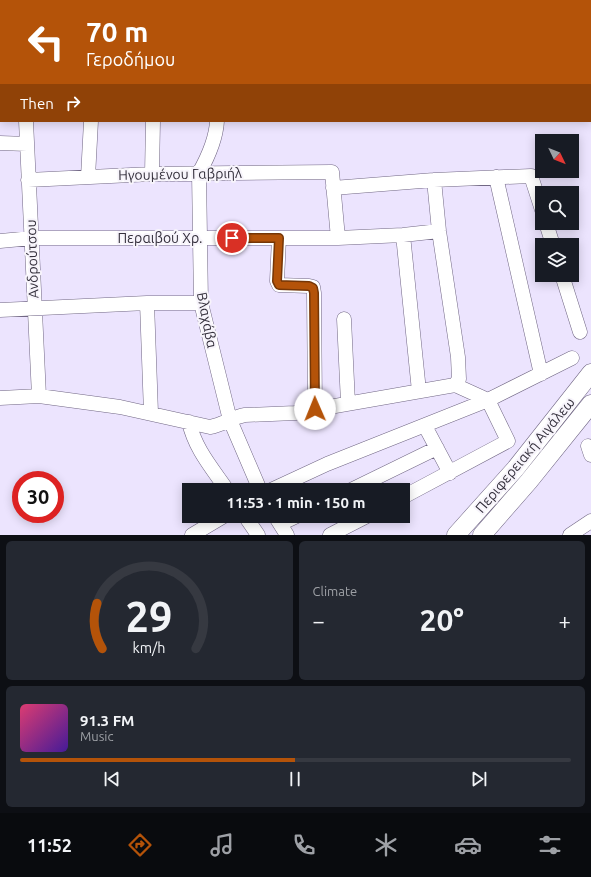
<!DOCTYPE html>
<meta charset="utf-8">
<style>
:root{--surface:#171b24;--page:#242831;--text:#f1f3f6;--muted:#9ea1a6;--line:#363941;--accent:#b45309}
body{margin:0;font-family:Ubuntu,sans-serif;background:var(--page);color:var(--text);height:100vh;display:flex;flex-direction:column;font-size:15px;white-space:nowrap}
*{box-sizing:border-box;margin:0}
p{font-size:13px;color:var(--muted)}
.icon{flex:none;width:22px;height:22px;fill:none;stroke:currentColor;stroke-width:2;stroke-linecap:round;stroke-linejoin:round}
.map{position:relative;height:535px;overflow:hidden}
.sheet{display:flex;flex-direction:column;gap:6px;padding:6px;background:#0d0f14;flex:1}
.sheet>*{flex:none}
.top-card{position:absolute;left:0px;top:0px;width:591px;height:122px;box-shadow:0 2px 10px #0003;background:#b45309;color:#fff;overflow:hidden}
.needle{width:26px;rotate:133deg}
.controls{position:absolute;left:535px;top:134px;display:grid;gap:8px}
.controls a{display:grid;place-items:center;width:44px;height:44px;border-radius:0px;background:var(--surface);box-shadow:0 2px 10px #0003;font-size:20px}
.speed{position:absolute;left:12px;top:471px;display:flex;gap:8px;font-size:20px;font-weight:700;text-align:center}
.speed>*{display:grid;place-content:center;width:52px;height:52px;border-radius:50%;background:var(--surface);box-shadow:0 2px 10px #0003;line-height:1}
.speed .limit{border:6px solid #d22;background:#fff;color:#111}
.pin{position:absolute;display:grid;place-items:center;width:34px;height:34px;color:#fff;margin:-17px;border:2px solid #fff;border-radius:50%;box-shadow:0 1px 4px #0007}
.me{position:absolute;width:44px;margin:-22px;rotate:359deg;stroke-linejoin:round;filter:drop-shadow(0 0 3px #0008)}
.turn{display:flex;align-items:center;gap:14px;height:84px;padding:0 20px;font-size:18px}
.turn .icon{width:52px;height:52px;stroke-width:2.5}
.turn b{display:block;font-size:28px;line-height:34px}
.then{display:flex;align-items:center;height:38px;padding:0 20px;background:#0003;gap:8px;font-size:15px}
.big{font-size:30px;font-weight:600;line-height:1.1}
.sheet .tile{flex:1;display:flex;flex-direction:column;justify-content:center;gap:6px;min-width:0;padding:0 14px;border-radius:6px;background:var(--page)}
.sheet .dial{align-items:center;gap:0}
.dial svg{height:104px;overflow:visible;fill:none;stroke:var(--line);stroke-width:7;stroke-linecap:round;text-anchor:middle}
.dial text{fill:var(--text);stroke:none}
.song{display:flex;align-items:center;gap:12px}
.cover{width:48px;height:48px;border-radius:6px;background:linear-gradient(135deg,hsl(340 70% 55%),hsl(260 70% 35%))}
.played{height:4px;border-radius:2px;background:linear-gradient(90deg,var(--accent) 50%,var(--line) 50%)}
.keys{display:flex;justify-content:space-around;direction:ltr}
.heat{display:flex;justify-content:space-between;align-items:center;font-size:22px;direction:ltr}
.sheet .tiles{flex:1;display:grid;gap:6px;grid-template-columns:1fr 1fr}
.tile:last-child{grid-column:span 2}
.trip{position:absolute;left:182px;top:483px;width:228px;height:40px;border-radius:0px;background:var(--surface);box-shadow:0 2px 10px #0003;font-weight:600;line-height:40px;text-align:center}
.tab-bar{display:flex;height:64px;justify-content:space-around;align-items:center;background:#090b0e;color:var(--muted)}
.tab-bar .icon{width:28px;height:28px}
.tab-bar .active{color:var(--accent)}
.tab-bar b{font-size:18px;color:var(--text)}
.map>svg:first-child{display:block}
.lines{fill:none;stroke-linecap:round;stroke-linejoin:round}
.minor-casing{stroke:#716784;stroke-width:15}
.major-casing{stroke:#716784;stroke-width:19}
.minor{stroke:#fff;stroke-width:14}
.major{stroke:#fff;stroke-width:18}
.route-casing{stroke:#753606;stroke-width:10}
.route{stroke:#b45309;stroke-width:7}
.labels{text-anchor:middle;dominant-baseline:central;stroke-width:4;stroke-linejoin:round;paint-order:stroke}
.street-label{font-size:14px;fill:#34303c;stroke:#f7f4fb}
</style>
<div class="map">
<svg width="591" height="535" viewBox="0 0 591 535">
<rect width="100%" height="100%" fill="#ece4fe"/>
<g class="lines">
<g class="minor-casing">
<path id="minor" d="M19,0V1
M159,0V1
M26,121L39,396
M217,121C216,140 208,157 199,173L201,303L230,420L260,490
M0,143L27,144
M152,174L153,121
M88,177L91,121
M496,177L541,374
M28,180L152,174L332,172L338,238
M434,180L439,231L458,357L459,379L455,385
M333,188L434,180L531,176L542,210
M546,223L553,245
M403,235L419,391
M279,238L277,281L279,285L309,286L313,287L314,293L315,409
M0,241L32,238H338L403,235L439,231
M562,275L580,332
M147,303L151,413
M0,310L147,303H201
M344,319L348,403
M0,398L39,396L120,407L210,427C222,425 233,417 245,415L295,413L455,385L488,400
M189,422C195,449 212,468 227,490
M425,426L450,473
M588,446L591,455
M271,490L327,464L488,400L572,358
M351,490L437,448
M403,497L508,441L488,400
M245,516L258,535
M275,516L287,535
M280,524L297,516
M192,535L224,516
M330,535L367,516
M570,535L591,521"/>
</g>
<g class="major-casing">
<path id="major" d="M456,535L516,468L591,373
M482,535L529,481L591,404"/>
</g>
<use href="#minor" class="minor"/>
<use href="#major" class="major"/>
</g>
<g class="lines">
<g class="route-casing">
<path id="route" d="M232,238H279L277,281L279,285L309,286L313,288L314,293L315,409"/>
</g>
<use href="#route" class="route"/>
</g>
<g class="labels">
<g class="street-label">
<text transform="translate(180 174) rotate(-1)">Ηγουμένου Γαβριήλ</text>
<text x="160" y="238">Περαιβού Χρ.</text>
<text transform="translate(32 259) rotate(-92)">Ανδρούτσου</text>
<text transform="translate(207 320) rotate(79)">Βλαχάβα</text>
<text transform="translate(525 455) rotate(-50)">Περιφερειακή Αιγάλεω</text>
</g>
</g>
</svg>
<div class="controls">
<a><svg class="needle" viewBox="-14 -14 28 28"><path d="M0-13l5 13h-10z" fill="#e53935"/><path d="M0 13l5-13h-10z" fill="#9ea1a6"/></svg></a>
<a><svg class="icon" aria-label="search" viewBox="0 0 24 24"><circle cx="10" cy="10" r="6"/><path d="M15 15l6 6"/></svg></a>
<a><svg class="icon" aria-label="layers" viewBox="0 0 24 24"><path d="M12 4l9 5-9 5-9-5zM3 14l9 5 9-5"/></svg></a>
</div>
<div class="speed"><div class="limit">30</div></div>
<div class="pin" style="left:232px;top:238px;background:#d93025"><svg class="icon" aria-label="arrive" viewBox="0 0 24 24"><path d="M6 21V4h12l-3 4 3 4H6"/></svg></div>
<svg class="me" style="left:315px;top:409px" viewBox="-20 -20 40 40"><circle r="19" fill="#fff"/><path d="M0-13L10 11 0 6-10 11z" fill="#b45309"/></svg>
<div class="trip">11:53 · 1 min · 150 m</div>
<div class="top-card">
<div class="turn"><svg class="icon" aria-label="left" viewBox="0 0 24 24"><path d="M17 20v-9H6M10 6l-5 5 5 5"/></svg><div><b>70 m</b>Γεροδήμου</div></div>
<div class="then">Then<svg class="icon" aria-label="right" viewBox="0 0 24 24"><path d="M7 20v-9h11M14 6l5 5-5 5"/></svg></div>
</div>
</div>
<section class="sheet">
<div class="tiles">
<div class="tile dial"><svg viewBox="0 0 100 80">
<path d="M14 69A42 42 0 1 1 86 69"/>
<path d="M14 69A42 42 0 0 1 10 34" stroke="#b45309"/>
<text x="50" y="56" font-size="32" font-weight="700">29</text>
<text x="50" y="72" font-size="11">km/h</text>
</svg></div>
<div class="tile"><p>Climate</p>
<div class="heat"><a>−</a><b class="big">20°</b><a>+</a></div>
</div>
<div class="tile">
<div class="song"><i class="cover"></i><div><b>91.3 FM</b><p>Music</p></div></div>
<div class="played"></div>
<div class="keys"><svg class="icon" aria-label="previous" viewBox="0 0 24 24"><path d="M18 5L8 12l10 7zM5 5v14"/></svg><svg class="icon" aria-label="pause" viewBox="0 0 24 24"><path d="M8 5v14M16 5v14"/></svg><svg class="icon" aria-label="next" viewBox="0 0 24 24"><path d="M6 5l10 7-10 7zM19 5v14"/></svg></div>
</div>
</div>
</section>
<nav class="tab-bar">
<b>11:52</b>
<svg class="icon active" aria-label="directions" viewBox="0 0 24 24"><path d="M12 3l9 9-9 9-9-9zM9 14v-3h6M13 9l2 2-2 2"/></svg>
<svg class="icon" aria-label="music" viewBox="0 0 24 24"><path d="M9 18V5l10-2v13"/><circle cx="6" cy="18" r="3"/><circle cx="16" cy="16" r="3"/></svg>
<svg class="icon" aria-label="phone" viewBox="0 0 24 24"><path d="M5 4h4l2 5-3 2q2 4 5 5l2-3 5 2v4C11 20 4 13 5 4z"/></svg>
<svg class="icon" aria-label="climate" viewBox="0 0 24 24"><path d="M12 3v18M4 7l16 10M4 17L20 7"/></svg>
<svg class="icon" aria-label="car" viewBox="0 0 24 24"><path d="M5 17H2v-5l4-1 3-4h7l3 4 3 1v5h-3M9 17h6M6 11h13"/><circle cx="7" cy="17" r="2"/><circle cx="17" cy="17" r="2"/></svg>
<svg class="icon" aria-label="filters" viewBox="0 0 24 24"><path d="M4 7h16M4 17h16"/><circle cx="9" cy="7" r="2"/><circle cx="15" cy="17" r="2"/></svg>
</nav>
